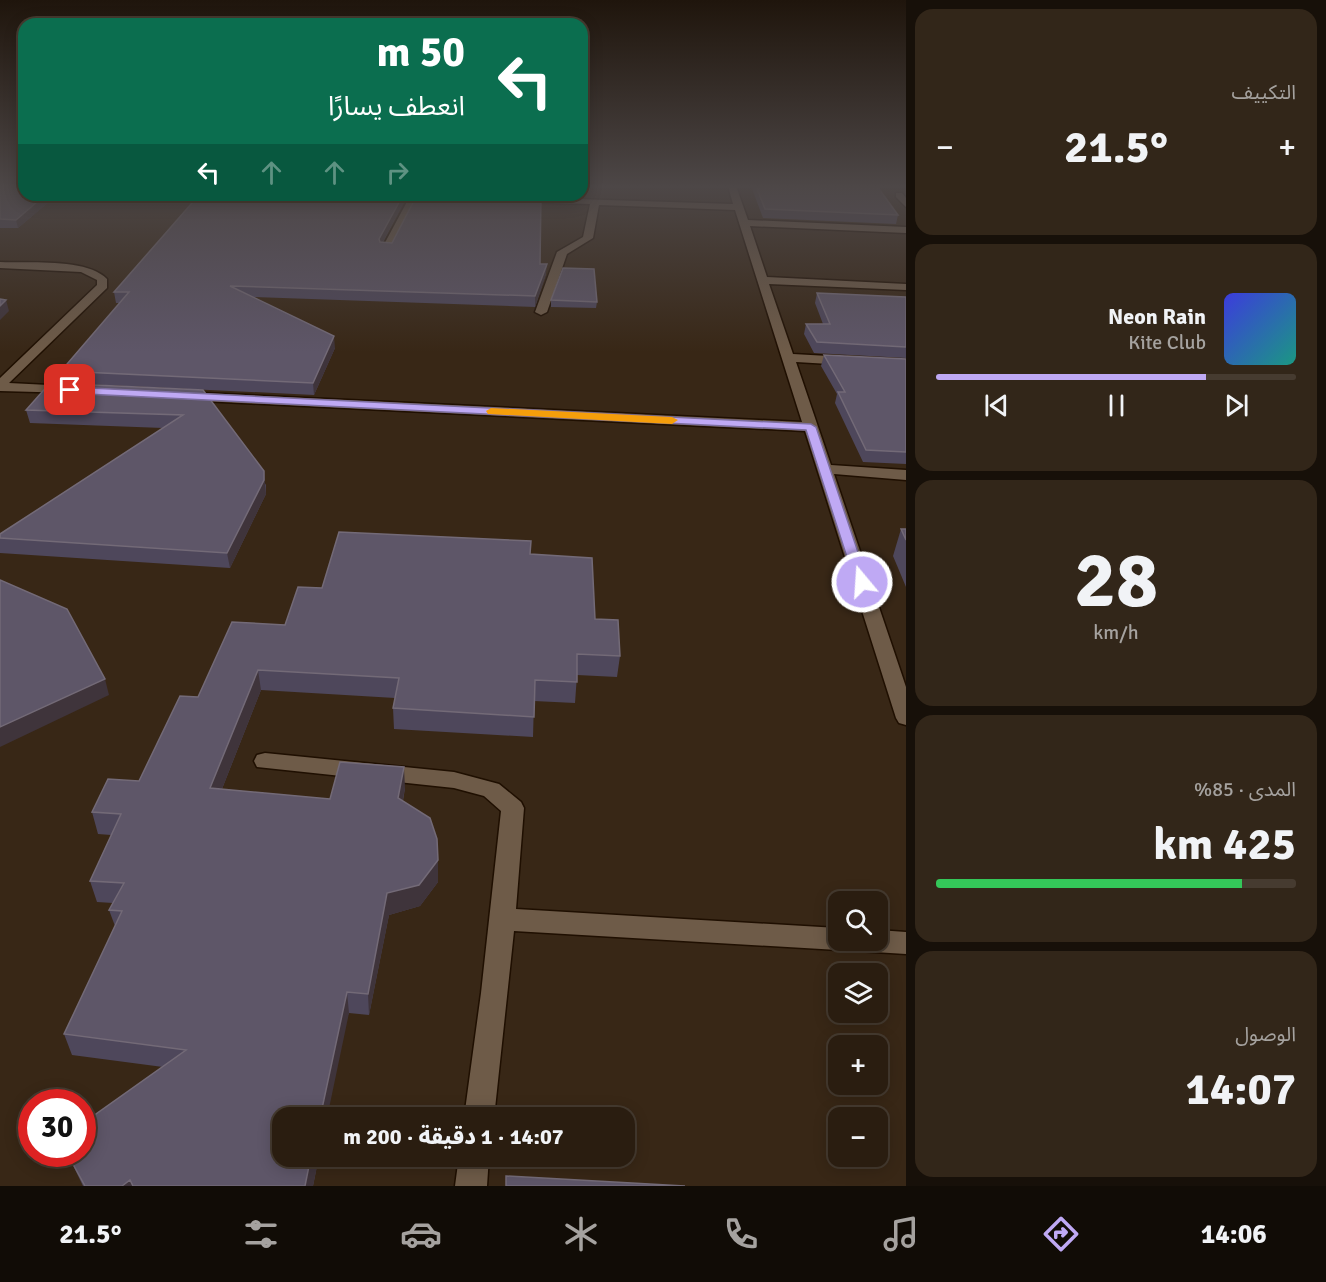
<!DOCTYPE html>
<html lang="ar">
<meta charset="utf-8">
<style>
:root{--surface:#2a1d10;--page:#322619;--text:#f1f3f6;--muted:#a5a29f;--line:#463b30;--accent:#bfa9f4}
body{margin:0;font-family:Signika,"Noto Sans Arabic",sans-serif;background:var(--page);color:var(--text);direction:rtl;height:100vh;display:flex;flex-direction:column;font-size:22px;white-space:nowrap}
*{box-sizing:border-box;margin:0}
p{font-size:20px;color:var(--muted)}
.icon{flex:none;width:33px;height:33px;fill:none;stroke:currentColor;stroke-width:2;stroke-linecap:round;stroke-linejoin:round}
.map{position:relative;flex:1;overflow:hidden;direction:ltr}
.details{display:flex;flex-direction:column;gap:9px;padding:9px;background:#171009;width:420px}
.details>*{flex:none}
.banner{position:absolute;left:18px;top:18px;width:570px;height:183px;border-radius:18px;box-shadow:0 3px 15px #0003,0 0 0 2px var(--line);direction:rtl;background:#0b6e4f;color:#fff;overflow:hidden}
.fabs{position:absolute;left:828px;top:891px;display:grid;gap:12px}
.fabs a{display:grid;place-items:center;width:60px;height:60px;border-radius:12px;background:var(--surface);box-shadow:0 3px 15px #0003,0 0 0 2px var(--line);font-size:30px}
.speed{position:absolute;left:18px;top:1089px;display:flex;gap:12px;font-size:30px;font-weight:700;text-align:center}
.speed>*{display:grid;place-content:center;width:78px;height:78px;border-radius:50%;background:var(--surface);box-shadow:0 3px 15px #0003,0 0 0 2px var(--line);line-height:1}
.speed .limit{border:9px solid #d22;background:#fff;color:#111}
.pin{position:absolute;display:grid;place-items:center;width:51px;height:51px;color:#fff;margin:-26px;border-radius:12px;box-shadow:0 3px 9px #0006}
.me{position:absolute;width:66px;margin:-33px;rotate:342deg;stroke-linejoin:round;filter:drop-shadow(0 0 4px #0008)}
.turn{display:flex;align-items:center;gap:21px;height:126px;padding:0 24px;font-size:27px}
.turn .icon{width:78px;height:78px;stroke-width:2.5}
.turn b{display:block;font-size:42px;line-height:51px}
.lanes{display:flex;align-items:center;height:57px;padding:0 24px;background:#0003;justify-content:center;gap:30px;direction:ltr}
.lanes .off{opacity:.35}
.big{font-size:45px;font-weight:800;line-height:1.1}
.details .tile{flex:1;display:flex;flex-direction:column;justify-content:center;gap:9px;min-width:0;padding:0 21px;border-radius:18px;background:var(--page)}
.details .dial{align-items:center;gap:0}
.dial b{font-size:78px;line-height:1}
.song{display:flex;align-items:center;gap:18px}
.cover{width:72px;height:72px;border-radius:9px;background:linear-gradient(135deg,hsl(240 70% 55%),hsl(170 70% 35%))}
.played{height:6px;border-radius:3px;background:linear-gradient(90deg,var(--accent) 75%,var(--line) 75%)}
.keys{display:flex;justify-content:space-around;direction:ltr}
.heat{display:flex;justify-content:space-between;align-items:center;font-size:33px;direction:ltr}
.charge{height:9px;border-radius:4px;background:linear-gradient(90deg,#34c759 85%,var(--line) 0)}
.trip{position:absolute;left:272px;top:1107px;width:363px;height:60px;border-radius:18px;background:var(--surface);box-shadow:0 3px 15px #0003,0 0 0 2px var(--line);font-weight:800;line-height:60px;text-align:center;direction:rtl}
.dock{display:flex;height:96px;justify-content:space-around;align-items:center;background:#110c06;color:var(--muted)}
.dock .icon{width:42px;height:42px}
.dock .current{color:var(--accent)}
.dock b{font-size:27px;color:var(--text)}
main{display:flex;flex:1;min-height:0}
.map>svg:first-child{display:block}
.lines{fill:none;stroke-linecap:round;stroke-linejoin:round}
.street-casing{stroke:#1f0f01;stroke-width:3}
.street{fill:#6e5b48;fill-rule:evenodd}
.wall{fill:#4e475b}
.shaded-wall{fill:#3f343b}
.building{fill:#5e5668;stroke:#736a77;stroke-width:1.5}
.route{fill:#bfa9f4;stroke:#7c6e9f;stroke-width:1.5}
.slow{fill:#f59e0b}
</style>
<main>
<section class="details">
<div class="tile"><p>التكييف</p>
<div class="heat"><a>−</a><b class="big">21.5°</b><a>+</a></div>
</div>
<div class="tile">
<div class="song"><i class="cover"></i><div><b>Neon Rain</b><p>Kite Club</p></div></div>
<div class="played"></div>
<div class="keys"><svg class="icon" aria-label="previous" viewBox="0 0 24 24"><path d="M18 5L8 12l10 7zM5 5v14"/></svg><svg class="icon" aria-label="pause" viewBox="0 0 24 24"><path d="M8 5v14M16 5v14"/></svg><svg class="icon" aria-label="next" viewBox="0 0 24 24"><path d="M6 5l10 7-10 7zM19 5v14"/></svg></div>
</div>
<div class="tile dial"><b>28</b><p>km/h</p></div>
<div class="tile"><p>المدى · 85%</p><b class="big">425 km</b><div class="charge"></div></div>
<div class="tile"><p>الوصول</p><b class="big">14:07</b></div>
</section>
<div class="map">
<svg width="906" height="1186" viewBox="0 0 906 1186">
<rect width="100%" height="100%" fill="#382716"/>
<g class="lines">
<g class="street-casing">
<path id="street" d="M728,186H736L748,220L906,227V233L750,226L767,277L906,284V290L769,284L793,354L846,357L852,361L846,365L796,362L831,465L906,470V480L834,474L906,687V725L899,723L896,718L805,431L183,400L176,396L183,392L802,422L735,210L599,205L593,238L567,254L547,312L541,315L535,312L557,252L583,237L590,204L516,202L511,199L513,197L733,204Z
M896,193H902L906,198V207L896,197Z
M391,195H443L444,197L440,200L418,199L391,250L386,253L381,250L409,198H395Z
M0,262C28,263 88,258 107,279V288L9,383L69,386L76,390L74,393L0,391V378L97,285V280L81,272L0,268Z
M265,753L454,772L499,784L521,802L524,808L516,909L838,928V940H878V930L906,932V954L858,951L848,946L838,950L514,931L494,1118H464L481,993L501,811L484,796L454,788L257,767L254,761L257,755Z
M459,1156H489L487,1186H455Z"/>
</g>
<use href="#street" class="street"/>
</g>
<path class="wall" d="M0,186L24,195H57L18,228H0Z
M751,186H877L898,215L896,224L763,218Z
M199,195H405V200L383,242L546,274L535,307L254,297L335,348L314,395L64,383L61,371L120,303H116L114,292Z
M817,293L906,297V358L814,353L804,334L806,324H823L815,303Z
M551,300L597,302L596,308L551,307Z
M824,355L906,359V464L863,462L835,403L837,394L821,366Z
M203,390L266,485V494L230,568L0,553V534L163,428L30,423L26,410Z
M901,529H906V587L893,556Z
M530,554L595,619L620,656L617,677L577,675L575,703L534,701L533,737L394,729L393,708L395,698L261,690L222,789L330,799L405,788L403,801L438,882L420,906L389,915L369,1015L349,1013L282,1156H319L313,1186H83L68,1155L163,1067L72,1055L64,1034L115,926L109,910L113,903L97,902L90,881L111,835L98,834L92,812L139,781L198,697L285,625L322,588Z"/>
<path class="shaded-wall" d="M45,195H57L18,228L16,220Z
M403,195H405V200L379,249V239Z
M547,264L546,274L535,307V296Z
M6,300L9,311L0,320V306Z
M334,336L335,348L314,395L313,383Z
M264,471L266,494L230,568L227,553Z
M258,670L261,690L214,809L210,788Z
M105,679L109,695L0,747V727Z
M404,767L405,788L399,819L398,798Z
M438,860V882L420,906L389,915L369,1015L368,994L387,893Z
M347,992L349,1013L327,1118H320Z
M311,1156H319L313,1186H305Z
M130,1180L133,1186H122Z"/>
<path class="building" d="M0,186H24V195H45L16,220L0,219Z
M756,186H877L898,215L765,209Z
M199,195H403L379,239L380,242L392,243L417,195H515L541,196L540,264H547L535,296L230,286L334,336L313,383L61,371L129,292H114Z
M563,268L594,269L597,302L551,300Z
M817,293L906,297V347L817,342L806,324H830Z
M0,299L6,300L0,306Z
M824,355L906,359V452L866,450L838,392H845Z
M50,383L203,390L264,471V480L227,553L0,538V534L183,415L26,410Z
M901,529H906V540Z
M339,532L531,541L530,554L592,558L595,619L618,620L620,656L577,654V682L535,680L534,717L393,708L399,678L258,670L210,788L330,799L340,762L404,767L398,798L430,818L437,839L438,860L419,885L387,893L368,994L347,992L320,1118H282V1156H311L305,1186H133L130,1180L122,1186H85L68,1155L69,1154H82V1124L186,1050L64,1034L122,911L109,910L124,883L90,881L121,814L92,812L108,779L139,781L180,696L198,697L232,622L285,625L298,587L322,588Z
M0,580L67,609L105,679L0,727Z
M506,1176L685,1186H506Z"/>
<linearGradient id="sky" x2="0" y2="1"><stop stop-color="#1f150c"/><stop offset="0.53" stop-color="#4d4747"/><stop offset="1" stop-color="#4d4747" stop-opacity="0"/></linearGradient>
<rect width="906" height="352" fill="url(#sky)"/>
<path class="route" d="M70,387L811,424L816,427L868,582L862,586L855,582L806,430L66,393V388Z"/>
<path class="slow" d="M491,408L672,417L678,420L672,424L488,414L486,411Z"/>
</svg>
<div class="fabs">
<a><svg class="icon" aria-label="search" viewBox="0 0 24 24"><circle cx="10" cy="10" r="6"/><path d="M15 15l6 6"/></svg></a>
<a><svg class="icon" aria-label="layers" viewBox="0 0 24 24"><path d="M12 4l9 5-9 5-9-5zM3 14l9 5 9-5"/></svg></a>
<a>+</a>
<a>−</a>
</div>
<div class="speed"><div class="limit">30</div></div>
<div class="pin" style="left:70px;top:390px;background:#d93025"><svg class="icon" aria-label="arrive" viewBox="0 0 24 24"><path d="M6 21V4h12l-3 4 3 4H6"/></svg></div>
<svg class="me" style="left:862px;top:582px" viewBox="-20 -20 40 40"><circle r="17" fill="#bfa9f4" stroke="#fff" stroke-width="3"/><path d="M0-11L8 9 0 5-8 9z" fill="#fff"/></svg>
<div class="trip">14:07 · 1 دقيقة · 200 m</div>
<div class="banner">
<div class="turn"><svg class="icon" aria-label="left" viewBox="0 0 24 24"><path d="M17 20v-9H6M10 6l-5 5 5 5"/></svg><div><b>50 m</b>انعطف يسارًا</div></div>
<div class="lanes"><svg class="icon" aria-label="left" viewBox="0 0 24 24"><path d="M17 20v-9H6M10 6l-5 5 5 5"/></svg><svg class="icon off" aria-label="ahead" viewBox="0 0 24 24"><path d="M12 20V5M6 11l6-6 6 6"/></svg><svg class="icon off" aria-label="ahead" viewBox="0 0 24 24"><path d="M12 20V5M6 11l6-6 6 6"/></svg><svg class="icon off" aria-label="right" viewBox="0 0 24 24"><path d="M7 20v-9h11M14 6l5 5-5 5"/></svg></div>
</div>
</div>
</main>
<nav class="dock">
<b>14:06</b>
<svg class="icon current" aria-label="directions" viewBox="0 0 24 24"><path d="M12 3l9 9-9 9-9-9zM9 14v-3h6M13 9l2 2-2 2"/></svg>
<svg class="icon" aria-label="music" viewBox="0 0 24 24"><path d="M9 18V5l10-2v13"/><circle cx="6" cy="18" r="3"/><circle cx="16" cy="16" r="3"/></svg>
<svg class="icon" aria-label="phone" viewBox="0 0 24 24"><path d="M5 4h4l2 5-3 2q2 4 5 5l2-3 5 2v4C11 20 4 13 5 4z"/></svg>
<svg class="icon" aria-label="climate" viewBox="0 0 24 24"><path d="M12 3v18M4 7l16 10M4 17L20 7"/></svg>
<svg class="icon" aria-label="car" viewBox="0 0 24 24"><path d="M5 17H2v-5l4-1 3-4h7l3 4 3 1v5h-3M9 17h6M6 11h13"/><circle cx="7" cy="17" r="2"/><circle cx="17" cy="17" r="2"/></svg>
<svg class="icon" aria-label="filters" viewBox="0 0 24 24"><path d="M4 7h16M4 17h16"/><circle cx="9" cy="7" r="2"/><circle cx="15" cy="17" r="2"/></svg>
<b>21.5°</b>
</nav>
